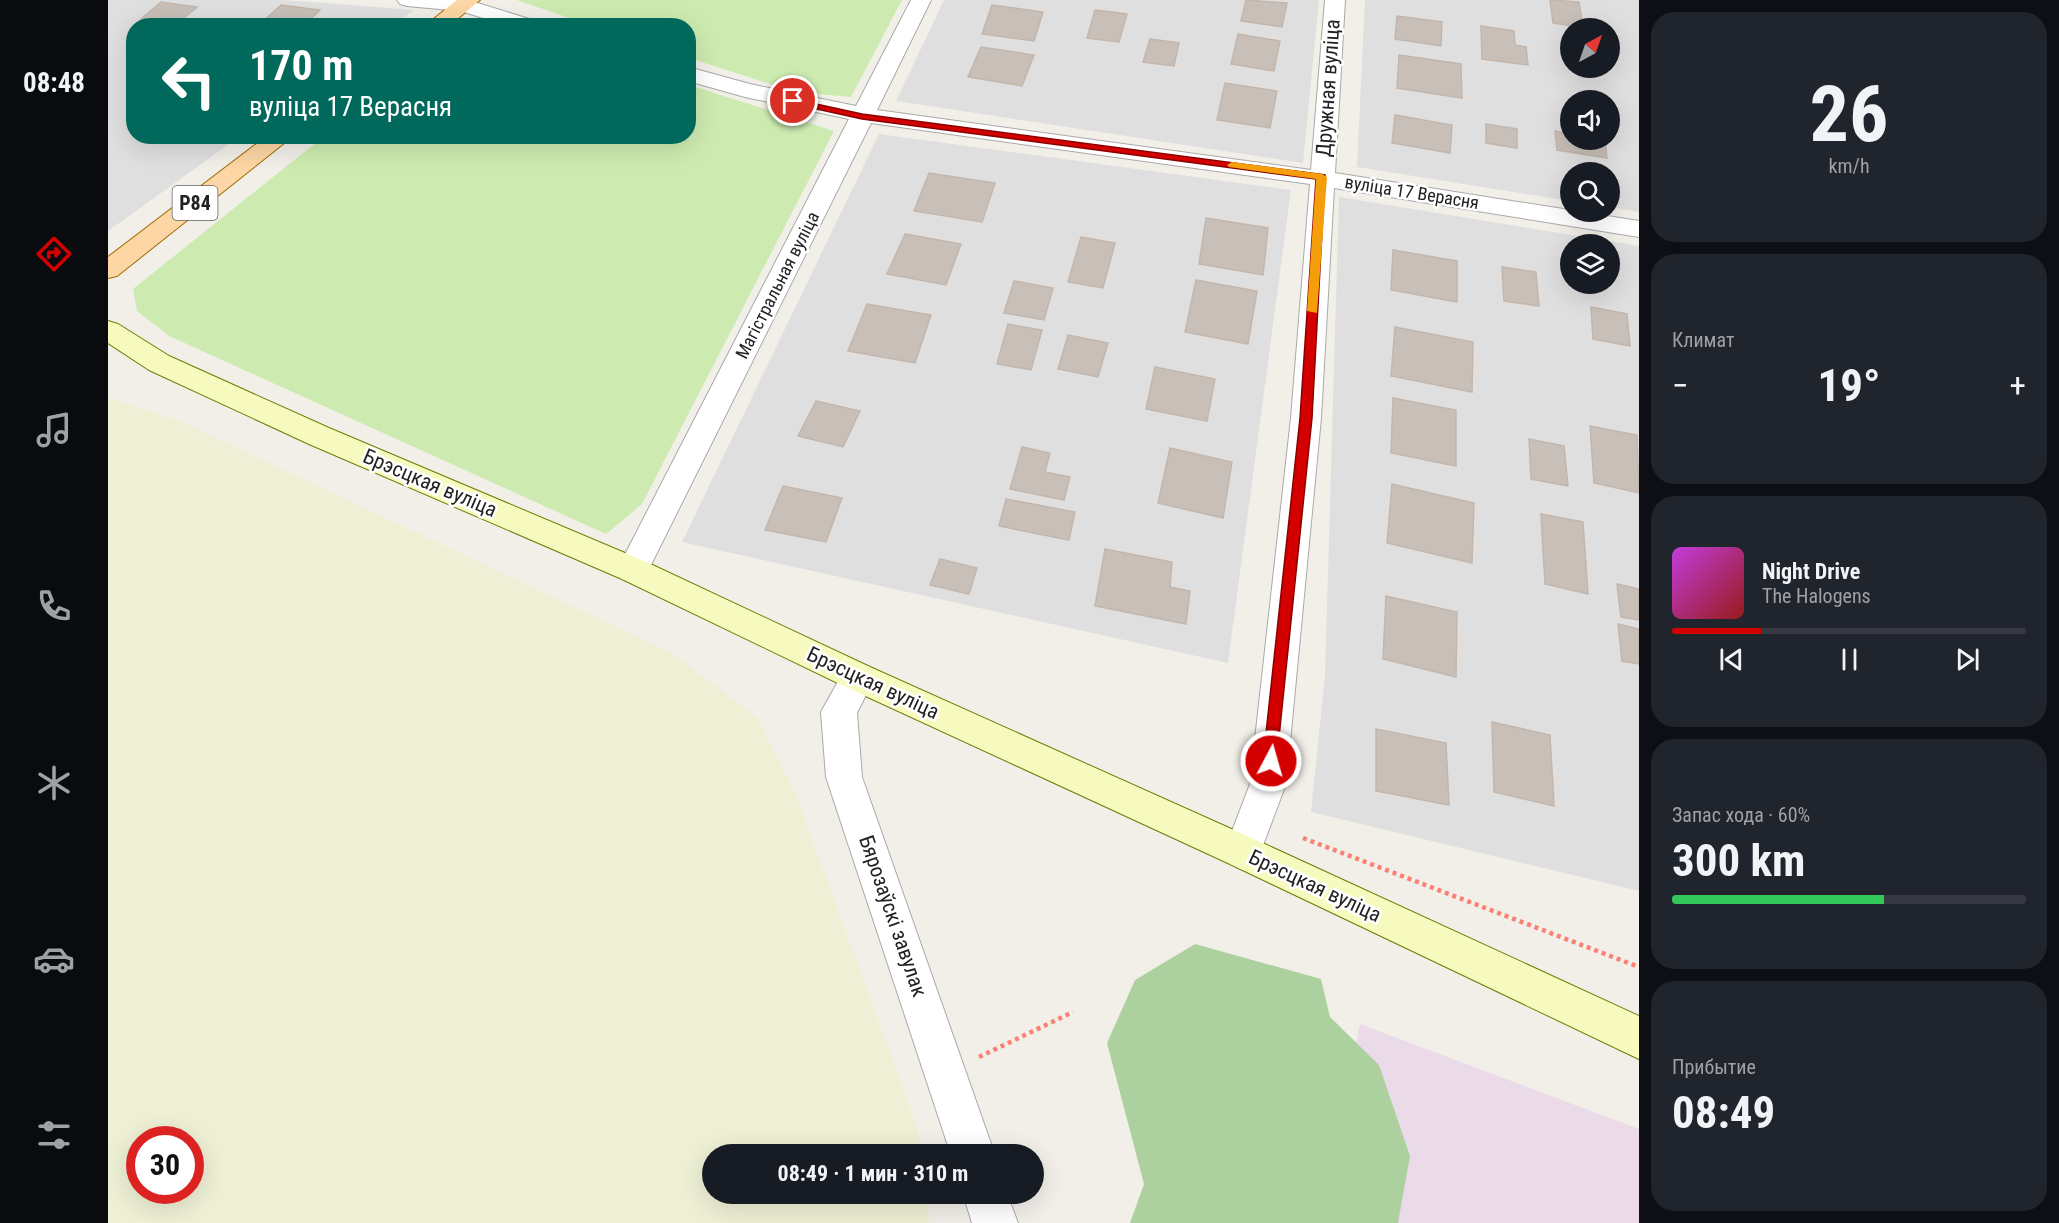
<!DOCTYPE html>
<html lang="ru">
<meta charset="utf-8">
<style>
:root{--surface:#171b24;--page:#20242c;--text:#f1f3f6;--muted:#9ea1a6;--line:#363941;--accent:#d40000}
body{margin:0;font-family:"Roboto Condensed",sans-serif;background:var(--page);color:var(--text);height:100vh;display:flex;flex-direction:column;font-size:22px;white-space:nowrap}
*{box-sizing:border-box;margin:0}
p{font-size:20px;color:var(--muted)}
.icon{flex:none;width:33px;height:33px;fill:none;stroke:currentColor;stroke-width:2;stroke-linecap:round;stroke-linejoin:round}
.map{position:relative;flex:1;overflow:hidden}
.details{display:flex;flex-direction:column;gap:12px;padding:12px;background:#0d0f14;width:420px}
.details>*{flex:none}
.top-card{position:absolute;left:18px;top:18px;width:570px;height:126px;border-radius:24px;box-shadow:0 6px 24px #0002;background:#00695c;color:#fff;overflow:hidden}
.needle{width:39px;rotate:40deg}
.buttons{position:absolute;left:1452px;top:18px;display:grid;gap:12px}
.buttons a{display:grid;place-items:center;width:60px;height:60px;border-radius:50%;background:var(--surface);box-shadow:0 6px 24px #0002;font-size:30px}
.speed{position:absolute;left:18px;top:1126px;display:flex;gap:12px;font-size:30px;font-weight:700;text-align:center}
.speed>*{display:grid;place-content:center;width:78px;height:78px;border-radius:50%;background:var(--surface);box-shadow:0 6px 24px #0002;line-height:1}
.speed .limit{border:9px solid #d22;background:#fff;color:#111}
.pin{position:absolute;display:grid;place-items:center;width:51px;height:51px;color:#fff;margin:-26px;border:3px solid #fff;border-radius:50%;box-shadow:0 2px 6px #0007}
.me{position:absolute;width:66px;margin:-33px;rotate:6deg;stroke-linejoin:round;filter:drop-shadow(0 0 4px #0008)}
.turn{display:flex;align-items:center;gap:21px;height:126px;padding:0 24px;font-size:27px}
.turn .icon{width:78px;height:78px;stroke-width:2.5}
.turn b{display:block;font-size:42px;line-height:51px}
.big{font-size:45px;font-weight:700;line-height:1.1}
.details .widget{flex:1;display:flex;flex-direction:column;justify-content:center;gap:9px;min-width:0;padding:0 21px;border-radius:24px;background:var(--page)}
.details .dial{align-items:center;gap:0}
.dial b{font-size:78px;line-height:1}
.song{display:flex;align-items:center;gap:18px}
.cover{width:72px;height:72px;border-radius:9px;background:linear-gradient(135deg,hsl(290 70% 55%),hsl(0 70% 35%))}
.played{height:6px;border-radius:3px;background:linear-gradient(90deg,var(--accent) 25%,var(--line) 25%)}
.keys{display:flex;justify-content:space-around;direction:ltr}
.heat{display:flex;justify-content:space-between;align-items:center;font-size:33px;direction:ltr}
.charge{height:9px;border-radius:4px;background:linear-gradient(90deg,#34c759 60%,var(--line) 0)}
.trip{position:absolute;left:594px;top:1144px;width:342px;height:60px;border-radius:30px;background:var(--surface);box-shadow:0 6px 24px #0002;font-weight:700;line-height:60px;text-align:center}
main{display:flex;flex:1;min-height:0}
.tabs{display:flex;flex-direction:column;width:108px;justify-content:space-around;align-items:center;background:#090b0e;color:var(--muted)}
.tabs .icon{width:42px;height:42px}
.tabs .active{color:var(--accent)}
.tabs b{font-size:27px;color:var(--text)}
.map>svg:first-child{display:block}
.residential{fill:#e0dfdf;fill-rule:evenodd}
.industrial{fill:#ebdbe8}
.farmland{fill:#eef0d5;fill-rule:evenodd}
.grass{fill:#cdebb0}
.forest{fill:#add19e}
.building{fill:#c7bfb8;stroke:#c4b6ab;stroke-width:1.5}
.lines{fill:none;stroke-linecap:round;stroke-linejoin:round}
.street-casing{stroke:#a9a9a9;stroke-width:2}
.secondary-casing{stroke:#707d05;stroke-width:2}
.primary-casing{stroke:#a06b00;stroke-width:2}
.path{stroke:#fa8072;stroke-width:4.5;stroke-dasharray:4 4;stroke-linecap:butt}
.street{fill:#fff;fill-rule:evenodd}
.secondary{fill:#f7fabf;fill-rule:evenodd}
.primary{fill:#fcd6a4;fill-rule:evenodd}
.route{fill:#d40000;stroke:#8a0000;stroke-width:1.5}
.slow{fill:#f59e0b}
.labels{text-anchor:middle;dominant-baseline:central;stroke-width:5;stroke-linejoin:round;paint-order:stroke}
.far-street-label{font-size:18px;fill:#222;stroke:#fff}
.shield{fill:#fff;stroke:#646464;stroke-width:1.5}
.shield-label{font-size:20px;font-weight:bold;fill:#222}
.street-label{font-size:21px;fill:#222;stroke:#fff}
</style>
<main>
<nav class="tabs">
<b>08:48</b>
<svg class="icon active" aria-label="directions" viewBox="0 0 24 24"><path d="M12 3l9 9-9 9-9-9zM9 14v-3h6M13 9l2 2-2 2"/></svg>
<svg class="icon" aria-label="music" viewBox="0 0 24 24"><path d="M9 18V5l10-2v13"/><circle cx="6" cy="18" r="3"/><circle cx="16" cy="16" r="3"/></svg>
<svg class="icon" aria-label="phone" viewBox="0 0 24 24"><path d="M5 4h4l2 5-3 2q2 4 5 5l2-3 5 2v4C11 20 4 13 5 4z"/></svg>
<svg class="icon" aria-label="climate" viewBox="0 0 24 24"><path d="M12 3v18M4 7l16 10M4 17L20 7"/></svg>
<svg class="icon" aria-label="car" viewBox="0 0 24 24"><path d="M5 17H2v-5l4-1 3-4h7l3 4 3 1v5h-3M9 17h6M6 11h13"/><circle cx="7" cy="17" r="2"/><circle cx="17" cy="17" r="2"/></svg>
<svg class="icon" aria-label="filters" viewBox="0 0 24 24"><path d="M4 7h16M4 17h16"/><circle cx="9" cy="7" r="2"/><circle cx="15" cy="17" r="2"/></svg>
</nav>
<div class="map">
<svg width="1531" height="1223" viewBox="0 0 1531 1223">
<rect width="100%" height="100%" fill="#f2efe9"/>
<path class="residential" d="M0,0H177L306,10L285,25L26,26V136L131,137L0,231Z
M836,0H1211L1195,163L788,101Z
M1257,0H1531V212L1502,207V172H1462V201L1249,167ZM1462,28H1502V68H1462ZM1462,100H1502V140H1462Z
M771,134L1183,190L1120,663L574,542Z
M1231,197L1531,246V891L1203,812L1217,675ZM1462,244H1502V284H1462Z"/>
<path class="industrial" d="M1252,1024L1531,1129V1223H1212Z"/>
<path class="farmland" d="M0,398L68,419L564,653L649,717L687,792L811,1132L813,1155H604V1194H818L821,1223H0ZM32,1140H82V1191H32Z"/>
<path class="grass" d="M409,0H794L743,97L687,92L581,58L580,26L481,25Z
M581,85L726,131L534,504L498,534L61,336L29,311L25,289L215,137L580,136Z"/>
<path class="forest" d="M1087,944L1213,979L1222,1017L1271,1065L1302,1156L1290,1223H1022L1036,1184L999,1043L1027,980Z"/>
<path class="building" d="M1138,0L1179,3L1174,27L1133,21Z
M1442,0L1471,2L1475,27L1445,23Z
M53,2L89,7L69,24L33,19Z
M173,5L212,10L198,23L184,21L180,26L151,25Z
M884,5L935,12L926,41L874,34Z
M987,10L1019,14L1011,42L979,38Z
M1289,16L1334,22L1333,46L1287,39Z
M1373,26L1406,31L1407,45L1418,47L1420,65L1374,59Z
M1130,34L1172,41L1166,71L1123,64Z
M1042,39L1071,43L1066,66L1035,62Z
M873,47L926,55L914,86L860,77Z
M1291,55L1353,64L1354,98L1289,88Z
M1117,83L1169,91L1162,128L1109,120Z
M1287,115L1344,125L1342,153L1284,143Z
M1378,124L1409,129V148L1378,143Z
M1447,131L1462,134V140H1497L1499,158L1449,150Z
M821,173L887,183L874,222L806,211Z
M1098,218L1160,228L1155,275L1091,264Z
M797,234L853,244L838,285L779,274Z
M973,237L1007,243L995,288L960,282Z
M1285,250L1349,261V302L1283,290Z
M1394,267L1428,272L1431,306L1396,301Z
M1088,280L1149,291L1140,344L1077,332Z
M906,281L945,288L936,320L896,313Z
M759,304L823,315L807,363L740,351Z
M1483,307L1519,314L1522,346L1485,339Z
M900,324L934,330L923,370L889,364Z
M1287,327L1365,342L1364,392L1283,376Z
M960,335L1000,343L990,377L950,369Z
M1047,367L1107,379L1099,421L1038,409Z
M1285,398L1348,410V466L1283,453Z
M708,401L752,411L735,447L690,436Z
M1482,426L1529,435L1531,493L1486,483Z
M1421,439L1456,446L1460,486L1423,479Z
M914,447L942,453L937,472L962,477L956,500L902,489Z
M1062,448L1124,462L1115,518L1050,503Z
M1284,484L1366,503L1364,563L1279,543Z
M675,486L734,498L718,542L657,530Z
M898,499L967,512L961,540L891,526Z
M1433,514L1475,522L1480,594L1437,584Z
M997,549L1064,562L1062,587L1082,591L1078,624L987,606Z
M832,559L869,568L861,594L822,585Z
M1509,584L1531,589V620L1513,617Z
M1278,596L1349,612L1348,677L1275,659Z
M1510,624L1531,629V664L1514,661Z
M1384,722L1442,735L1446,806L1386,792Z
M1268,729L1338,743L1341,805L1268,791Z"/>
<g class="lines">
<g class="street-casing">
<path id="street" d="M289,0H360L431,22L434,26H400L353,11L299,6L292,4Z
M803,0H823L769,110L1203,170L1217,0H1237L1227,173L1531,221V237L1226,188L1213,418L1178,784L1148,864L1135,870L1122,864L1116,852L1142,784L1183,418L1202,184L763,123L536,579L525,583L514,579L509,570L741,119L637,97L580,81V67L642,84L748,106Z
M750,663L762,667L767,677L749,713L754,777L887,1155H843L718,777L713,712L738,667Z
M855,1194H899L910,1223H864Z"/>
</g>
<g class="secondary-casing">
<path id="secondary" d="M0,321L10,324L61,356L221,428L536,561L762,667L1148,840L1531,1016V1059L1122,864L738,687L514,579L201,444L41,370L0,343Z"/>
</g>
<g class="primary-casing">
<path id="primary" d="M349,0H372L341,26H317Z
M159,136H185L9,276L0,278V257Z"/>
</g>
<path class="path" d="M1195,838L1531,967
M871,1057L965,1012"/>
<use href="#street" class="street"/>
<use href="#secondary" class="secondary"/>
<use href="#primary" class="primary"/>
</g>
<path class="route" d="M685,99L754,114L1217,175L1204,418L1168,766L1163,768L1155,761L1192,418L1208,179L754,119L681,103V99Z"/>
<path class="slow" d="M1124,162L1214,174L1219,177L1209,313L1199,311L1208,179L1121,167L1119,165Z"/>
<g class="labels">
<g class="far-street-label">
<text transform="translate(1304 192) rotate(9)">вуліца 17 Верасня</text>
<text transform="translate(669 285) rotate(-63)">Магістральная вуліца</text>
</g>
<rect class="shield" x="64.5" y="186" width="45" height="34" rx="4.5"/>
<g class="shield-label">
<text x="87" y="203">Р84</text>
</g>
<g class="street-label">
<text transform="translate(1220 88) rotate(-86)">Дружная вуліца</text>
<text transform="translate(322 483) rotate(23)">Брэсцкая вуліца</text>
<text transform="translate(765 683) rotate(25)">Брэсцкая вуліца</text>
<text transform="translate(1207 886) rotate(25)">Брэсцкая вуліца</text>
<text transform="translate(785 916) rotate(71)">Бярозаўскі завулак</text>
</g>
</g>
</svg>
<div class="buttons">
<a><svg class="needle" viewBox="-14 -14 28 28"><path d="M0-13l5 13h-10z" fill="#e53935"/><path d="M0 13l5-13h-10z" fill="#9ea1a6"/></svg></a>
<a><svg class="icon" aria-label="sound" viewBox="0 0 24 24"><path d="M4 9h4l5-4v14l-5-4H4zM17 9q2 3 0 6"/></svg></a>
<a><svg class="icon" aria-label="search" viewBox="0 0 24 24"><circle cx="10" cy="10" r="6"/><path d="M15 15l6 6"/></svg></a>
<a><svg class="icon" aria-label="layers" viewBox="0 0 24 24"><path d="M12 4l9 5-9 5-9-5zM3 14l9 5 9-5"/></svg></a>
</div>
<div class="speed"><div class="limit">30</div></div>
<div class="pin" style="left:685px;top:101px;background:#d93025"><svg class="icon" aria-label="arrive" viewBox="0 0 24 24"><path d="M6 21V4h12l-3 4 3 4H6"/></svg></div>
<svg class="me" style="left:1163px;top:761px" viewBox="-20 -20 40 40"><circle r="17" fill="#d40000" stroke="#fff" stroke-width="3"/><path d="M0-11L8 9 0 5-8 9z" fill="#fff"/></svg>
<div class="trip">08:49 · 1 мин · 310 m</div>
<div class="top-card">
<div class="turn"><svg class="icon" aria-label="left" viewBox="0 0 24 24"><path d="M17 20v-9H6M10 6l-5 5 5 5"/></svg><div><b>170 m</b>вуліца 17 Верасня</div></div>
</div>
</div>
<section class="details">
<div class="widget dial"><b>26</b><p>km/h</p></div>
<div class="widget"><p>Климат</p>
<div class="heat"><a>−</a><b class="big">19°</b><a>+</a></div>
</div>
<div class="widget">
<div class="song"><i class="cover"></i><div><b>Night Drive</b><p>The Halogens</p></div></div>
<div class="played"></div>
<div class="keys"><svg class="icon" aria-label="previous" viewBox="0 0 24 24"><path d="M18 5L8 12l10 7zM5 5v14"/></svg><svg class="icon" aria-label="pause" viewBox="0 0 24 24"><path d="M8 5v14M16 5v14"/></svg><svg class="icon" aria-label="next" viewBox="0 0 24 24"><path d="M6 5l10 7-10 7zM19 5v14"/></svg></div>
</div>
<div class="widget"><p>Запас хода · 60%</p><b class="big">300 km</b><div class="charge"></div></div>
<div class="widget"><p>Прибытие</p><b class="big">08:49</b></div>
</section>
</main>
